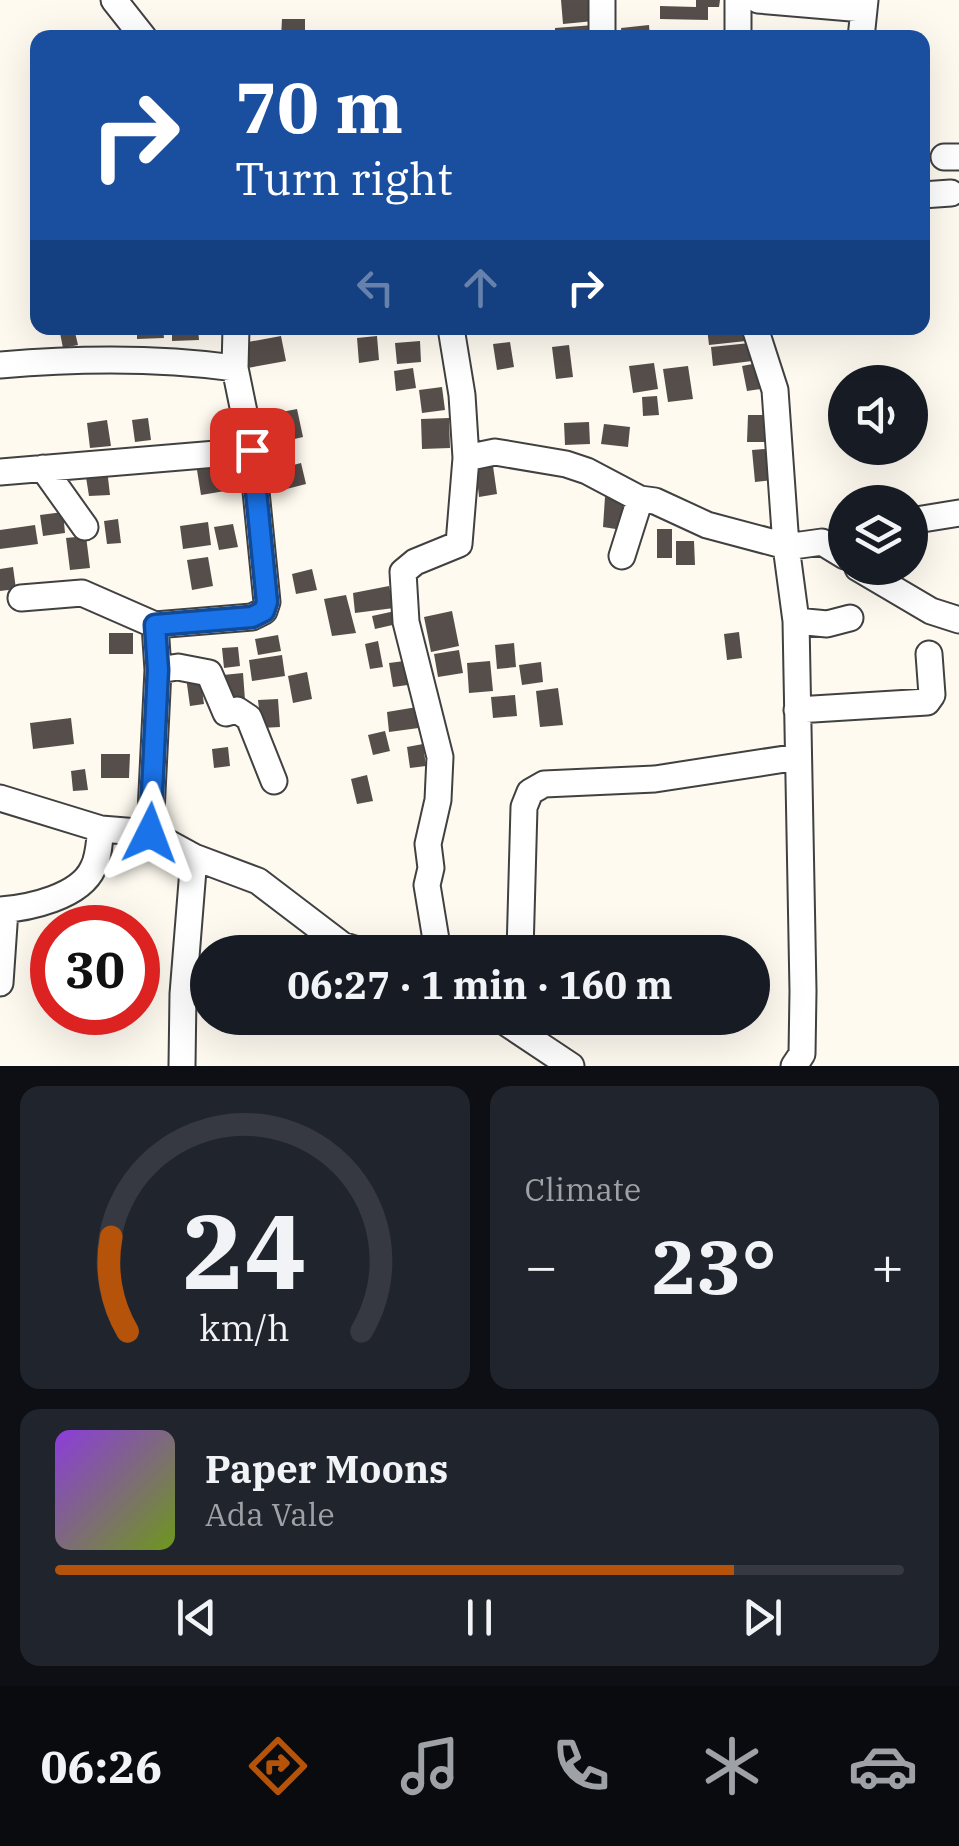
<!DOCTYPE html>
<meta charset="utf-8">
<style>
:root{--surface:#171b24;--page:#20242c;--text:#f1f3f6;--muted:#9ea1a6;--line:#363941;--accent:#b45309}
body{margin:0;font-family:"IBM Plex Serif",serif;background:var(--page);color:var(--text);height:100vh;display:flex;flex-direction:column;font-size:38px;white-space:nowrap}
*{box-sizing:border-box;margin:0}
p{font-size:32px;color:var(--muted)}
.icon{flex:none;width:55px;height:55px;fill:none;stroke:currentColor;stroke-width:2;stroke-linecap:round;stroke-linejoin:round}
.map{position:relative;height:1066px;overflow:hidden}
.details{display:flex;flex-direction:column;gap:20px;padding:20px;background:#0d0f14;flex:1}
.details>*{flex:none}
.guide{position:absolute;left:30px;top:30px;width:900px;height:305px;border-radius:20px;box-shadow:0 10px 40px #0002;background:#1a4fa0;color:#fff;overflow:hidden}
.tools{position:absolute;left:828px;top:365px;display:grid;gap:20px}
.tools a{display:grid;place-items:center;width:100px;height:100px;border-radius:50%;background:var(--surface);box-shadow:0 10px 40px #0002;font-size:50px}
.speed{position:absolute;left:30px;top:905px;display:flex;gap:20px;font-size:50px;font-weight:700;text-align:center}
.speed>*{display:grid;place-content:center;width:130px;height:130px;border-radius:50%;background:var(--surface);box-shadow:0 10px 40px #0002;line-height:1}
.speed .limit{border:15px solid #d22;background:#fff;color:#111}
.pin{position:absolute;display:grid;place-items:center;width:85px;height:85px;color:#fff;margin:-42px;border-radius:20px;box-shadow:0 5px 15px #0006}
.me{position:absolute;width:110px;margin:-55px;rotate:3deg;stroke-linejoin:round;filter:drop-shadow(0 0 8px #0008)}
.turn{display:flex;align-items:center;gap:35px;height:210px;padding:0 40px;font-size:45px}
.turn .icon{width:130px;height:130px;stroke-width:2.5}
.turn b{display:block;font-size:70px;line-height:85px}
.lanes{display:flex;align-items:center;height:95px;padding:0 40px;background:#0003;justify-content:center;gap:50px;direction:ltr}
.lanes .off{opacity:.35}
.big{font-size:75px;font-weight:800;line-height:1.1}
.details .widget{flex:1;display:flex;flex-direction:column;justify-content:center;gap:15px;min-width:0;padding:0 35px;border-radius:20px;background:var(--page)}
.details .dial{align-items:center;gap:0}
.dial svg{height:260px;overflow:visible;fill:none;stroke:var(--line);stroke-width:7;stroke-linecap:round;text-anchor:middle}
.dial text{fill:var(--text);stroke:none}
.song{display:flex;align-items:center;gap:30px}
.cover{width:120px;height:120px;border-radius:15px;background:linear-gradient(135deg,hsl(270 70% 55%),hsl(80 70% 35%))}
.played{height:10px;border-radius:5px;background:linear-gradient(90deg,var(--accent) 80%,var(--line) 80%)}
.keys{display:flex;justify-content:space-around;direction:ltr}
.heat{display:flex;justify-content:space-between;align-items:center;font-size:55px;direction:ltr}
.details .tiles{flex:1;display:grid;gap:20px;grid-template-columns:1fr 1fr}
.widget:last-child{grid-column:span 2}
.trip{position:absolute;left:190px;top:935px;width:580px;height:100px;border-radius:50px;background:var(--surface);box-shadow:0 10px 40px #0002;font-weight:800;line-height:100px;text-align:center}
.tabs{display:flex;height:160px;justify-content:space-around;align-items:center;background:#090b0e;color:var(--muted)}
.tabs .icon{width:70px;height:70px}
.tabs .active{color:var(--accent)}
.tabs b{font-size:45px;color:var(--text)}
.map>svg:first-child{display:block}
.building{fill:#564e4b}
.lines{fill:none;stroke-linecap:round;stroke-linejoin:round}
.minor-casing{stroke:#414141;stroke-width:29}
.minor{stroke:#fff;stroke-width:25}
.route-casing{stroke:#114b97;stroke-width:25}
.route{stroke:#1a73e8;stroke-width:18}
</style>
<div class="map">
<svg width="959" height="1066" viewBox="0 0 959 1066">
<rect width="100%" height="100%" fill="#fefaf0"/>
<path class="building" d="M561,0H592L594,21L563,24Z
M696,0H720L719,7H708V20L660,19V6L696,7Z
M282,19H305V38H281Z
M594,25L595,38H555V28Z
M649,25L650,38H622L621,28Z
M59,328H74L78,345L63,348Z
M137,328H163L164,338L137,339Z
M172,328H198L199,340L172,341Z
M707,328H745L746,341L709,345Z
M281,336L286,361L242,369L237,344Z
M377,336L379,360L359,363L357,338Z
M420,341L421,362L397,364L395,343Z
M510,342L514,367L497,370L493,344Z
M750,343L752,361L713,366L711,347Z
M569,345L573,377L556,379L552,347Z
M763,362L768,388L747,391L742,366Z
M654,363L658,389L633,393L629,366Z
M688,366L693,399L668,402L663,369Z
M413,368L416,388L396,391L394,371Z
M442,387L445,410L422,413L419,390Z
M657,396L659,415L643,416L642,397Z
M297,409L303,437L273,444L266,415Z
M748,415H773V442H747Z
M148,418L151,440L135,442L132,420Z
M449,418L450,448L422,449L421,419Z
M107,420L111,446L90,448L87,423Z
M589,422L590,444L565,445L564,423Z
M604,424L630,427L628,447L601,444Z
M777,448L781,479L755,482L752,450Z
M301,463L306,484L275,492L270,471Z
M220,466L225,491L201,495L197,470Z
M493,466L497,494L479,497L476,468Z
M107,469L110,495L89,496L85,471Z
M605,497L624,498L622,530L603,527Z
M63,512L65,533L43,536L40,515Z
M118,519L121,543L107,544L104,521Z
M208,522L211,545L183,549L180,526Z
M233,524L238,547L219,550L214,527Z
M35,525L38,544L0,549V530Z
M657,529H672V558H657Z
M86,536L90,568L70,570L66,538Z
M676,541H694L695,565H676Z
M208,557L213,586L192,590L187,560Z
M13,567L16,589L0,591V569Z
M312,569L317,590L296,594L292,574Z
M389,586L394,608L355,613L353,593Z
M346,595L356,633L332,636L324,599Z
M395,611L397,624L375,629L372,616Z
M452,611L459,646L431,652L424,617Z
M739,632L742,658L727,660L724,634Z
M109,633H133V654H109Z
M278,635L281,651L258,655L255,639Z
M378,641L383,667L370,669L365,644Z
M514,643L516,667L497,669L495,645Z
M238,647L240,666L224,668L222,648Z
M459,650L463,673L438,677L434,654Z
M282,655L285,676L252,681L249,660Z
M412,660L415,684L393,687L389,663Z
M490,661L493,691L469,693L467,663Z
M541,662L543,682L522,685L519,665Z
M307,672L312,699L293,703L288,676Z
M243,673L245,700L226,702L223,675Z
M200,675L204,704L190,706L186,677Z
M558,688L563,725L540,727L536,691Z
M515,695L517,716L493,718L491,697Z
M278,699L280,727L261,728L258,700Z
M423,706L426,727L389,732L387,712Z
M71,718L74,744L33,749L30,723Z
M385,731L390,751L373,755L368,735Z
M423,744L426,766L410,768L407,747Z
M228,747L230,766L214,768L212,749Z
M101,754H130L129,778H101Z
M85,769L88,790L73,791L71,771Z
M367,775L373,801L357,804L351,779Z"/>
<g class="lines">
<g class="minor-casing">
<path id="minor" d="M114,0L144,38
M602,0V38
M758,0L863,9
M738,38V0
M861,38L865,0
M944,157H959
M922,195L951,193
M755,328L775,390L786,546L796,621L803,991L802,1054L794,1066
M0,365C80,358 156,357 235,368
M466,458L495,452L566,464L587,471L640,499L655,501L707,525L786,546
M43,468L85,527
M0,472L252,451
M910,521L959,513
M786,547L822,542L845,556
M622,556L640,499
M858,568L931,611L959,620
M21,598L82,593L155,625
M796,621L827,624L850,618
M158,670L178,667L209,673L226,713L237,710L249,718L274,781
M797,710L927,702L932,695L929,654
M0,798L101,829L150,833L194,857L258,881L342,945L364,952
M150,833L158,670L155,625L252,617L264,611L267,602L252,451L235,368L236,328
M0,910C29,908 80,897 93,868C99,857 99,842 101,829
M438,952L427,885L431,868L428,844L438,800L440,757L406,622L403,572L415,562L459,544L466,458L462,395L451,328
M520,952L524,807L530,792L544,784L655,779L798,757
M0,983L5,910
M499,1018L571,1066
M182,1066L183,994L194,857"/>
</g>
<use href="#minor" class="minor"/>
</g>
<g class="lines">
<g class="route-casing">
<path id="route" d="M150,833L158,670L155,625L252,617L264,611L267,602L252,450"/>
</g>
<use href="#route" class="route"/>
</g>
</svg>
<div class="tools">
<a><svg class="icon" aria-label="sound" viewBox="0 0 24 24"><path d="M4 9h4l5-4v14l-5-4H4zM17 9q2 3 0 6"/></svg></a>
<a><svg class="icon" aria-label="layers" viewBox="0 0 24 24"><path d="M12 4l9 5-9 5-9-5zM3 14l9 5 9-5"/></svg></a>
</div>
<div class="speed"><div class="limit">30</div></div>
<div class="pin" style="left:252px;top:450px;background:#d93025"><svg class="icon" aria-label="arrive" viewBox="0 0 24 24"><path d="M6 21V4h12l-3 4 3 4H6"/></svg></div>
<svg class="me" style="left:150px;top:833px" viewBox="-20 -20 40 40"><path d="M0-17L14 15 0 8-14 15z" fill="#1a73e8" stroke="#fff" stroke-width="4"/></svg>
<div class="trip">06:27 · 1 min · 160 m</div>
<div class="guide">
<div class="turn"><svg class="icon" aria-label="right" viewBox="0 0 24 24"><path d="M7 20v-9h11M14 6l5 5-5 5"/></svg><div><b>70 m</b>Turn right</div></div>
<div class="lanes"><svg class="icon off" aria-label="left" viewBox="0 0 24 24"><path d="M17 20v-9H6M10 6l-5 5 5 5"/></svg><svg class="icon off" aria-label="ahead" viewBox="0 0 24 24"><path d="M12 20V5M6 11l6-6 6 6"/></svg><svg class="icon" aria-label="right" viewBox="0 0 24 24"><path d="M7 20v-9h11M14 6l5 5-5 5"/></svg></div>
</div>
</div>
<section class="details">
<div class="tiles">
<div class="widget dial"><svg viewBox="0 0 100 80">
<path d="M14 69A42 42 0 1 1 86 69"/>
<path d="M14 69A42 42 0 0 1 9 40" stroke="#b45309"/>
<text x="50" y="56" font-size="32" font-weight="700">24</text>
<text x="50" y="72" font-size="11">km/h</text>
</svg></div>
<div class="widget"><p>Climate</p>
<div class="heat"><a>−</a><b class="big">23°</b><a>+</a></div>
</div>
<div class="widget">
<div class="song"><i class="cover"></i><div><b>Paper Moons</b><p>Ada Vale</p></div></div>
<div class="played"></div>
<div class="keys"><svg class="icon" aria-label="previous" viewBox="0 0 24 24"><path d="M18 5L8 12l10 7zM5 5v14"/></svg><svg class="icon" aria-label="pause" viewBox="0 0 24 24"><path d="M8 5v14M16 5v14"/></svg><svg class="icon" aria-label="next" viewBox="0 0 24 24"><path d="M6 5l10 7-10 7zM19 5v14"/></svg></div>
</div>
</div>
</section>
<nav class="tabs">
<b>06:26</b>
<svg class="icon active" aria-label="directions" viewBox="0 0 24 24"><path d="M12 3l9 9-9 9-9-9zM9 14v-3h6M13 9l2 2-2 2"/></svg>
<svg class="icon" aria-label="music" viewBox="0 0 24 24"><path d="M9 18V5l10-2v13"/><circle cx="6" cy="18" r="3"/><circle cx="16" cy="16" r="3"/></svg>
<svg class="icon" aria-label="phone" viewBox="0 0 24 24"><path d="M5 4h4l2 5-3 2q2 4 5 5l2-3 5 2v4C11 20 4 13 5 4z"/></svg>
<svg class="icon" aria-label="climate" viewBox="0 0 24 24"><path d="M12 3v18M4 7l16 10M4 17L20 7"/></svg>
<svg class="icon" aria-label="car" viewBox="0 0 24 24"><path d="M5 17H2v-5l4-1 3-4h7l3 4 3 1v5h-3M9 17h6M6 11h13"/><circle cx="7" cy="17" r="2"/><circle cx="17" cy="17" r="2"/></svg>
</nav>
